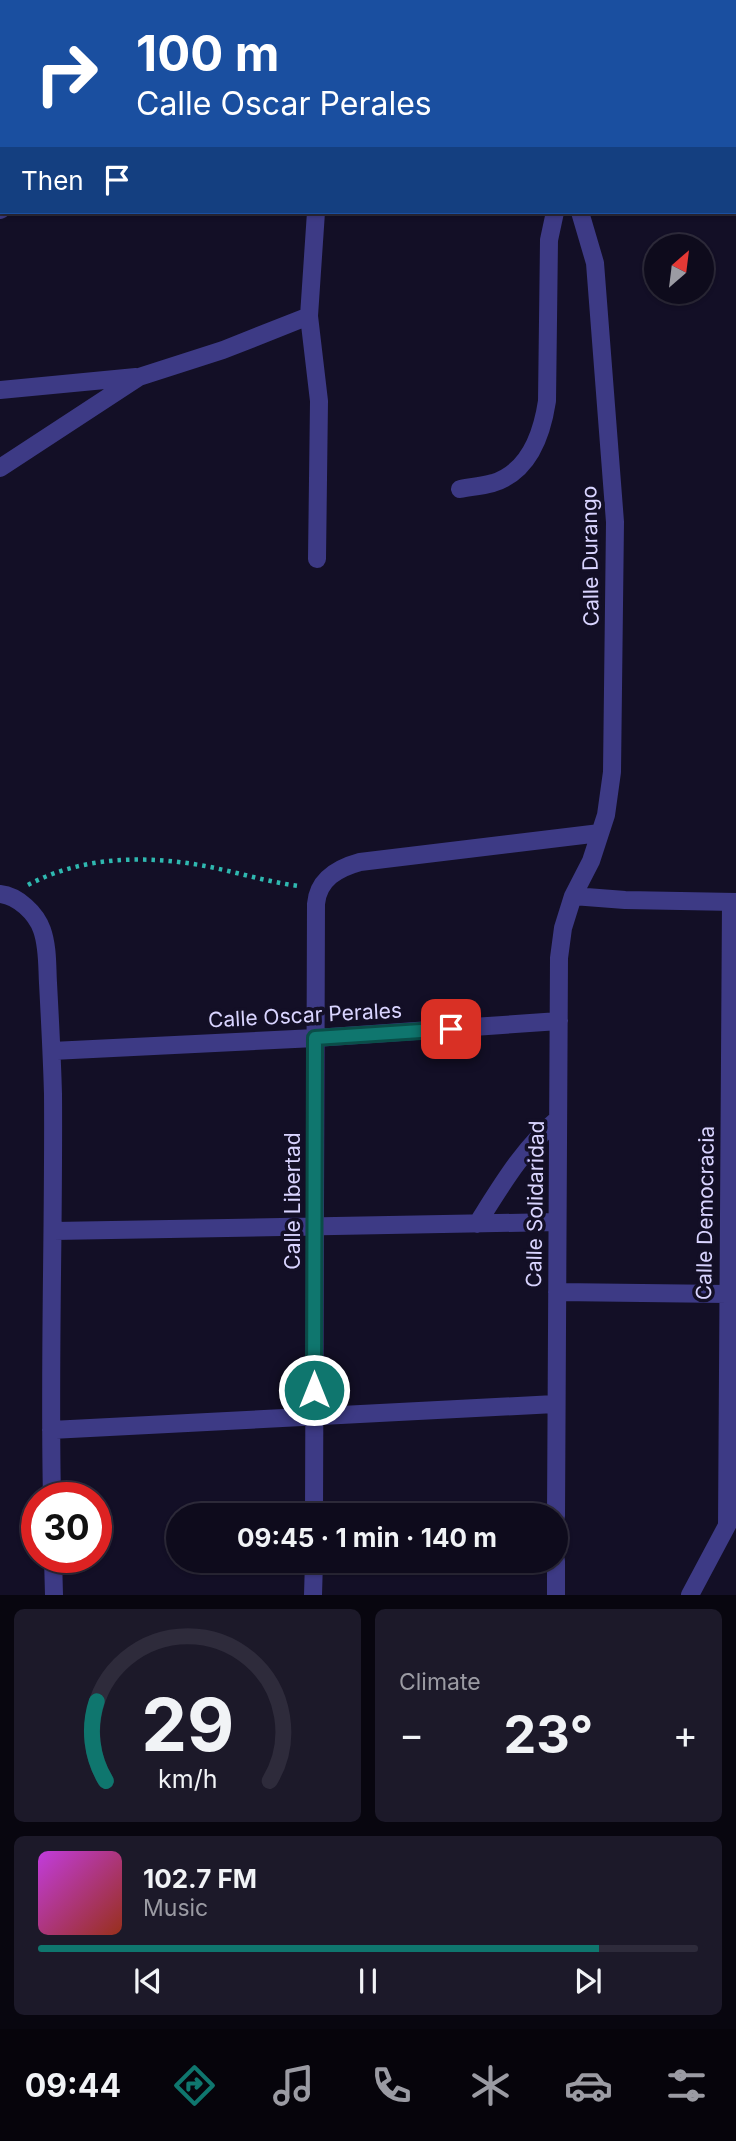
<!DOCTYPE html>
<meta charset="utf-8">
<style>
:root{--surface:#0e0b1c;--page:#1c1929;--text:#f1f3f6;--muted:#9b9ba3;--line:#2e2b3b;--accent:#0f766e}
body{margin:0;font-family:Inter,sans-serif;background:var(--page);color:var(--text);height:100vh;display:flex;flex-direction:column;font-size:26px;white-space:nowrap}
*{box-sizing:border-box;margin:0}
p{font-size:23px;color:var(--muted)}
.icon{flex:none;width:38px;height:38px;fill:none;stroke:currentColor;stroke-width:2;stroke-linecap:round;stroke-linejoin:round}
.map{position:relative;height:1595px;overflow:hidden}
.sheet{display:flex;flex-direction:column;gap:14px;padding:14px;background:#08060f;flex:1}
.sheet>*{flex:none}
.top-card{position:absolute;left:0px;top:0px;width:737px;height:214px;box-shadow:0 2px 5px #0004,0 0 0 2px var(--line);background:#1a4fa0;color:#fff;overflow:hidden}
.needle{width:46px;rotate:28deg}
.buttons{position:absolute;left:644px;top:234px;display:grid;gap:14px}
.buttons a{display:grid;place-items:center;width:70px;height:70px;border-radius:50%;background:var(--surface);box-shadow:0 2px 5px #0004,0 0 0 2px var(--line);font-size:35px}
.speed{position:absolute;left:21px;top:1482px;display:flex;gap:14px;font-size:35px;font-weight:700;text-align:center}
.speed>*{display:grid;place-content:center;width:91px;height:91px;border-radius:50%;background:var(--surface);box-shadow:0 2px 5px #0004,0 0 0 2px var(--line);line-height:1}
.speed .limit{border:10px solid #d22;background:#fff;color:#111}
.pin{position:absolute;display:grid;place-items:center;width:60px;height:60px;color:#fff;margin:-30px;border-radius:14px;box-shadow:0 4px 10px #0006}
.me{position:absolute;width:77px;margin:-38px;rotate:0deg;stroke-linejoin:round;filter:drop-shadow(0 0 5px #0008)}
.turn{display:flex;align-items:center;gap:24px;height:147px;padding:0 21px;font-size:32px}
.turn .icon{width:91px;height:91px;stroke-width:2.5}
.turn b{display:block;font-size:49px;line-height:60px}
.then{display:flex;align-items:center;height:66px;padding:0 21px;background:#0003;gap:14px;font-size:26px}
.big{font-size:52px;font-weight:700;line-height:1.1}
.sheet .tile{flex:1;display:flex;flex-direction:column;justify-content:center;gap:10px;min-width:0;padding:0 24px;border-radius:10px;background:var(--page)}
.sheet .dial{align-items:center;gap:0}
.dial svg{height:182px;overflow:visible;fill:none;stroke:var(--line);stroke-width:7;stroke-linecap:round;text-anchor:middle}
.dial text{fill:var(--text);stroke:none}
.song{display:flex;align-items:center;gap:21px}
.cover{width:84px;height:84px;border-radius:10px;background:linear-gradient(135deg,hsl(290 70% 55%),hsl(10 70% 35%))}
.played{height:7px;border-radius:4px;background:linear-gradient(90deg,var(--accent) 85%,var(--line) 85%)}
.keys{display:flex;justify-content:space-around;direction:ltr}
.heat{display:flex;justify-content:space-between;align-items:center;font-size:38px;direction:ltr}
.sheet .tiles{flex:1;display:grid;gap:14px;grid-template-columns:1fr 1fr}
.tile:last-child{grid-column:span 2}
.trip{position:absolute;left:166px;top:1503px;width:402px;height:70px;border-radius:35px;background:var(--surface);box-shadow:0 2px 5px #0004,0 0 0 2px var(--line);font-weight:700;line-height:70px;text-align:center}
.dock{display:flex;height:112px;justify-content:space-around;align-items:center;background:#06040b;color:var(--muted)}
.dock .icon{width:49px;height:49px}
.dock .selected{color:var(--accent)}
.dock b{font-size:32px;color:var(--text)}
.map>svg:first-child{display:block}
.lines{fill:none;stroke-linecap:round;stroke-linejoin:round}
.path{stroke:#2fb8b0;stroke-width:4.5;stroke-dasharray:3.5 5;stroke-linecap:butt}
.minor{stroke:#3d3a85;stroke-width:18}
.route-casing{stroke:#0a4d48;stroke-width:18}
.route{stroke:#0f766e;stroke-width:12}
.labels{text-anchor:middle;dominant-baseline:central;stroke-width:7;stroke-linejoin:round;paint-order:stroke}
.street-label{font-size:21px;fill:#d9d4ff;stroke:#130f26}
</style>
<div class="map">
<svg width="736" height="1595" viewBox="0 0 736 1595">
<rect width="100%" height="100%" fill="#130f26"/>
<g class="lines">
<path class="path" d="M28,885C82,856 146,855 205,866C237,872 267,882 299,886"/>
<path class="minor" d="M329,0V2
M526,0V2
M713,0V2
M74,2L83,0
M0,16H2
M735,120L736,125
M735,142H736
M0,210L2,209
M309,316L319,401L317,559
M0,390L136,377
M0,468L139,377L223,350L309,316L316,212
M460,489C471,487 482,486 493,483C529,472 542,434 547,401L549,240L555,212
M0,894C18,896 36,913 42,930C48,947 47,966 48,983C50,1020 52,1057 53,1094C54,1229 49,1363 52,1498
M573,896L625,900L736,902
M52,1051L315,1038L559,1021
M477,1224C501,1186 523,1148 558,1119
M54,1231L557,1222
M557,1292L727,1294
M51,1430L555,1404
M314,1516L316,904C318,879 338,868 360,862L600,833
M556,1516L559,958L563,928L573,896L591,861L606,815L612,772L615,522L595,263L580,212
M727,1526L731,902
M53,1558L54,1595
M556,1561V1595
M313,1595L314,1561
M690,1595L731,1518"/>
</g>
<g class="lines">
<g class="route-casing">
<path id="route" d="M314,1390L315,1038L451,1029"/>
</g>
<use href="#route" class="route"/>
</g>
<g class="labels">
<g class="street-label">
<text transform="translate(590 556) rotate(-91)">Calle Durango</text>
<text transform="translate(305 1015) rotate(-3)">Calle Oscar Perales</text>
<text transform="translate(292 1201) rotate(-90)">Calle Libertad</text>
<text transform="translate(535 1204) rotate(-89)">Calle Solidaridad</text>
<text transform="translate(705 1213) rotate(-89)">Calle Democracia</text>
</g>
</g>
</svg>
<div class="buttons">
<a><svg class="needle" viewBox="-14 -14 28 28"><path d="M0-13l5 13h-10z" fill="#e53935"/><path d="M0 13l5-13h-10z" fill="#9b9ba3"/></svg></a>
</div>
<div class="speed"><div class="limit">30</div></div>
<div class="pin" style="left:451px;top:1029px;background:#d93025"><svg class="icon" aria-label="arrive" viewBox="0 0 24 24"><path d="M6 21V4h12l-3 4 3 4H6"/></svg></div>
<svg class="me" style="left:314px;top:1390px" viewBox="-20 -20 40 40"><circle r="17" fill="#0f766e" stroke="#fff" stroke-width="3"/><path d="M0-11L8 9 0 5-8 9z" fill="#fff"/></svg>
<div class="trip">09:45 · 1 min · 140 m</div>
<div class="top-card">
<div class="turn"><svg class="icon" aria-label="right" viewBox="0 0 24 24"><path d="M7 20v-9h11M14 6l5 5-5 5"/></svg><div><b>100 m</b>Calle Oscar Perales</div></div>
<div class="then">Then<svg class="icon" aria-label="arrive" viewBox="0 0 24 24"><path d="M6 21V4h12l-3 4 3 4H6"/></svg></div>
</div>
</div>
<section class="sheet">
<div class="tiles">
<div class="tile dial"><svg viewBox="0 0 100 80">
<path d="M14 69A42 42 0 1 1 86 69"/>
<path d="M14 69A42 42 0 0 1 10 34" stroke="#0f766e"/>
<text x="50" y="56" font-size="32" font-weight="700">29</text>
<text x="50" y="72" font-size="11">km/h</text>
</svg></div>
<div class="tile"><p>Climate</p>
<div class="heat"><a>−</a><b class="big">23°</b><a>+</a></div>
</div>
<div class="tile">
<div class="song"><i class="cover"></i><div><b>102.7 FM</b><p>Music</p></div></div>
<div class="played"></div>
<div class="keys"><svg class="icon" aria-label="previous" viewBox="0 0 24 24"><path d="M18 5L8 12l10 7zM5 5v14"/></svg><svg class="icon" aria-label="pause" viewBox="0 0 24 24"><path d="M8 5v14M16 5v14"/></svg><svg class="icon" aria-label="next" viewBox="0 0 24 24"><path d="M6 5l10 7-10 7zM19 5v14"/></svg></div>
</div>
</div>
</section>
<nav class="dock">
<b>09:44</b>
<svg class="icon selected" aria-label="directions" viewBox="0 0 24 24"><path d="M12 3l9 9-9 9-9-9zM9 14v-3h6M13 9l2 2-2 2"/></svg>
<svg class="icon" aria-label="music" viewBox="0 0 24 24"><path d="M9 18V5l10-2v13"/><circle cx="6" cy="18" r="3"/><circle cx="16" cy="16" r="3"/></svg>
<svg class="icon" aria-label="phone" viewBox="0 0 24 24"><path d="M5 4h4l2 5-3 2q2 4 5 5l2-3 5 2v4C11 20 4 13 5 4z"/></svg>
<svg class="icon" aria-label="climate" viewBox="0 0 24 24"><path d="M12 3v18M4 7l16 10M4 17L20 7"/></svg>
<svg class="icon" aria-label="car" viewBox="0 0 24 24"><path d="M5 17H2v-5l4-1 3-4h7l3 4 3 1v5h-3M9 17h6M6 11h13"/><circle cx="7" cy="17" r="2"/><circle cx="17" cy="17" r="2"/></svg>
<svg class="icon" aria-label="filters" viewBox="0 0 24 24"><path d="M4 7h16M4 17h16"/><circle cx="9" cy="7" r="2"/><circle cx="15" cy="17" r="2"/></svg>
</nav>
